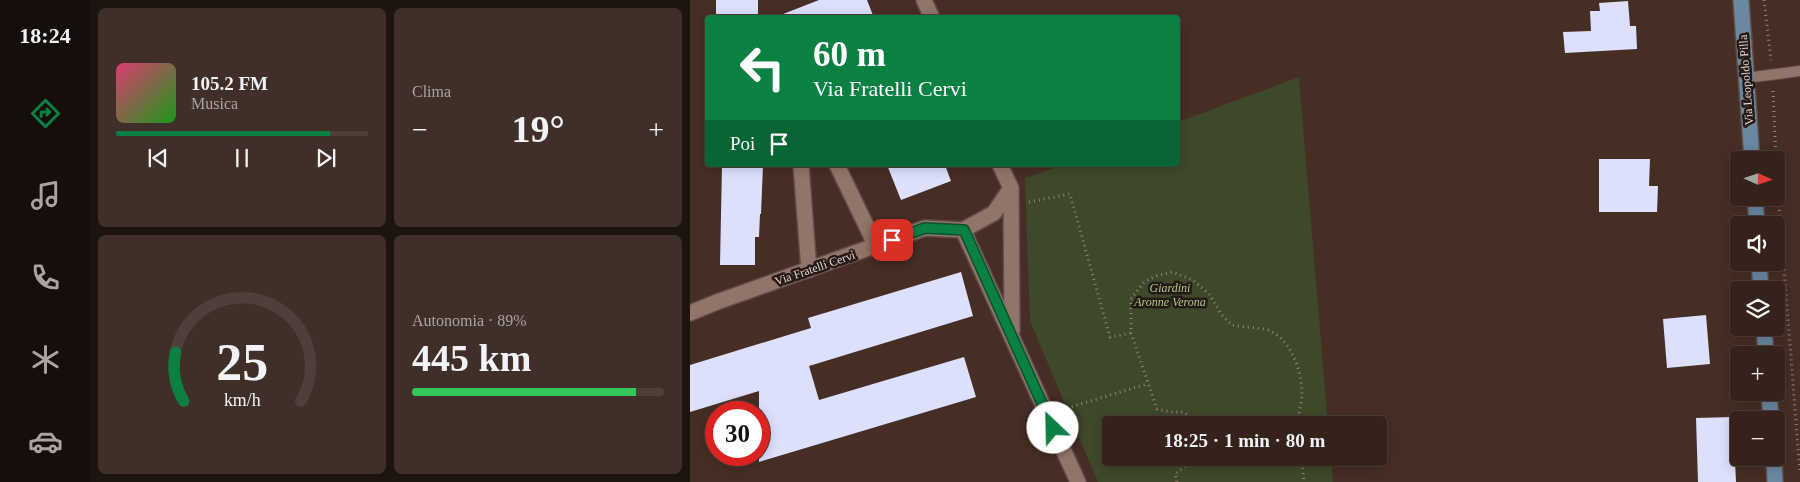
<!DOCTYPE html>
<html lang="it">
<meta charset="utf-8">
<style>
:root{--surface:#34221b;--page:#3f2f28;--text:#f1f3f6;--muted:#a9a4a3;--line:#4e3f3a;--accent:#0b8043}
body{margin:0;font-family:"Times New Roman",serif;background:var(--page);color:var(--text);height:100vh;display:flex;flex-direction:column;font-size:19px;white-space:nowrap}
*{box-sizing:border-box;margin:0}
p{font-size:16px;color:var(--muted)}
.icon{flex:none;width:28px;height:28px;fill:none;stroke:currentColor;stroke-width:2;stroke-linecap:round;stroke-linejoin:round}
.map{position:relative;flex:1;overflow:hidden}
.details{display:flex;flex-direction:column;gap:8px;padding:8px;background:#1d130f;width:600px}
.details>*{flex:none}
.banner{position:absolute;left:15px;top:15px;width:475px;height:152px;border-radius:5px;box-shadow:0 2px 12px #0003,0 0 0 1px var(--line);background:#0b8043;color:#fff;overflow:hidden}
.needle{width:32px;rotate:93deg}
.controls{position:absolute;left:1040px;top:151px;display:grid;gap:10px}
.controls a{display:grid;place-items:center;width:55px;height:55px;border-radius:5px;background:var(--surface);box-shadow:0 2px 12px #0003,0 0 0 1px var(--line);font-size:25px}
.speed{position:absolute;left:15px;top:401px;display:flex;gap:10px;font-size:25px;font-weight:700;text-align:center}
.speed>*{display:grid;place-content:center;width:65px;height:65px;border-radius:50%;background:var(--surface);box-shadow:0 2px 12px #0003,0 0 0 1px var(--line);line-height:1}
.speed .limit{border:8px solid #d22;background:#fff;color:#111}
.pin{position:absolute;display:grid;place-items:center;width:42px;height:42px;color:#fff;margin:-21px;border-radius:10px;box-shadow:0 2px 8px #0006}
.me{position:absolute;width:55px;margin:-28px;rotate:336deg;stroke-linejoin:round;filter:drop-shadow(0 0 4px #0008)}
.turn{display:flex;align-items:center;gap:18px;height:105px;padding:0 25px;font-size:22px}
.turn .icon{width:65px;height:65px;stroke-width:2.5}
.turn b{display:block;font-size:35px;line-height:42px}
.then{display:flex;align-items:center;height:48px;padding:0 25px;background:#0003;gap:10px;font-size:19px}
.big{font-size:38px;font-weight:800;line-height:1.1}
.details .card{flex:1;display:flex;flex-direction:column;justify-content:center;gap:8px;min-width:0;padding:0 18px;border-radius:8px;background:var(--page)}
.details .dial{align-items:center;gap:0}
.dial svg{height:130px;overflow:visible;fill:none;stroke:var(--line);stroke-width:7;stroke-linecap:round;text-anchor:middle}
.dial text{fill:var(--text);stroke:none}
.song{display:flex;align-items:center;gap:15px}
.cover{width:60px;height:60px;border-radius:8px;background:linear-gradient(135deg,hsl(340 70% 55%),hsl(120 70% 35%))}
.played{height:5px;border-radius:2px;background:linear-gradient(90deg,var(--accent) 85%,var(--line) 85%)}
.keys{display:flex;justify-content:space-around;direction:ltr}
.heat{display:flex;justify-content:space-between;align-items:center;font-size:28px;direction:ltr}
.charge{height:8px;border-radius:4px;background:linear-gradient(90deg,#34c759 89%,var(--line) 0)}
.details .tiles{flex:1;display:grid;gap:8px;grid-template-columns:repeat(2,1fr)}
.trip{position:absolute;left:412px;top:416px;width:285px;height:50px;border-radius:5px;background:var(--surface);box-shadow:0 2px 12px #0003,0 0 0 1px var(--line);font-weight:800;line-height:50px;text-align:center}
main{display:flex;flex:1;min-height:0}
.menu{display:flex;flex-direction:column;width:90px;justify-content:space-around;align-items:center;background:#150e0b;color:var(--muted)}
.menu .icon{width:35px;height:35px}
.menu .on{color:var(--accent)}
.menu b{font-size:22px;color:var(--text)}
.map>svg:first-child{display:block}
.green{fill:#3e482a}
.building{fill:#dde0fd}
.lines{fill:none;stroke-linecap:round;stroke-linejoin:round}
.lane-casing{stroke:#604b43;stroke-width:12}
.street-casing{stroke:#604b43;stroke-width:18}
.primary-casing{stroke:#604b43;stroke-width:18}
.path{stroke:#96827a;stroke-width:3;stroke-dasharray:1 4;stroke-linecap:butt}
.lane{stroke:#92756a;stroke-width:10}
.street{stroke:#92756a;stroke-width:15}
.primary{stroke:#6a88a2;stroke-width:15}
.route-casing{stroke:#07532c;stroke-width:12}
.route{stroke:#0b8043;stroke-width:9}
.labels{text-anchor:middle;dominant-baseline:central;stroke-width:5;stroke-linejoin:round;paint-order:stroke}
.street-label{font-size:12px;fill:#e5d5cf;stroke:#241915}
.park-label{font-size:12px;font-style:italic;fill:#b4c98c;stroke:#241915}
</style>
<main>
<nav class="menu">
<b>18:24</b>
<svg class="icon on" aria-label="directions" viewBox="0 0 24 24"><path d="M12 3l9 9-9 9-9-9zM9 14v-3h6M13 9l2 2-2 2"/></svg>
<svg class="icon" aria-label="music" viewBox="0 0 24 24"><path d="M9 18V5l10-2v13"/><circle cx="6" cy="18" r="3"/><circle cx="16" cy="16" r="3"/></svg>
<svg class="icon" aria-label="phone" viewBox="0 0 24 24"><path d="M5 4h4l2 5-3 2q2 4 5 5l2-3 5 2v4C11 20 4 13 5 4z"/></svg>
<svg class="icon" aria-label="climate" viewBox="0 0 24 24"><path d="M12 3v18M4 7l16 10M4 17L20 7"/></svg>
<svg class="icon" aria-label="car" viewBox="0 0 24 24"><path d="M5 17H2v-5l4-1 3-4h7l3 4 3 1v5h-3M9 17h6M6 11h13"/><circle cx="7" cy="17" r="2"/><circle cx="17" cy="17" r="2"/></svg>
</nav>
<section class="details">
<div class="tiles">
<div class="card">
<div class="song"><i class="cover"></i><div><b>105.2 FM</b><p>Musica</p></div></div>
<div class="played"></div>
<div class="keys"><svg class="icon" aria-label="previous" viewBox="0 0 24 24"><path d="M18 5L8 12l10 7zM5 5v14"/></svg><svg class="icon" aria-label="pause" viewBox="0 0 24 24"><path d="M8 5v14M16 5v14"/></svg><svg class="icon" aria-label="next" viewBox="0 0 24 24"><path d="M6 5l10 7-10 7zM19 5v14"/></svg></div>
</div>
<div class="card"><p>Clima</p>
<div class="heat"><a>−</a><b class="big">19°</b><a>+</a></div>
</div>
<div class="card dial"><svg viewBox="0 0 100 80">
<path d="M14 69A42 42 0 1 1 86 69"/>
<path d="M14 69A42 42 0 0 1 9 39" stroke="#0b8043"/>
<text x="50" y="56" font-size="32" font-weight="700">25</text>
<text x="50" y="72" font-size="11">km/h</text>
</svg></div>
<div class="card"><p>Autonomia · 89%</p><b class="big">445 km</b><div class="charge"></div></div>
</div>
</section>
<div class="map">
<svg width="1110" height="482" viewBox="0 0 1110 482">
<rect width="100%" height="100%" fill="#462e24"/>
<path class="green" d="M609,77L638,425H421V458H641L643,482H408L340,321L335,178L372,165H488V122Z"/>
<path class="building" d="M26,0H68V18H26Z
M129,0H177L184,18H88V16Z
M938,1L940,26H946L947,49L875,53L873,32L901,31L900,11H910L909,3Z
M909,159H960L959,186H968L967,212H909Z
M32,165H73L71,214H70L69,237H65V265H30Z
M197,165H255L261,181L211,200Z
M271,272L283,316L119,366L129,400L274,357L286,397L69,462V391L0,412V365L121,328L118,318Z
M1016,315L1020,364L977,368L973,319Z
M1043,417L1046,482H1008L1006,418Z"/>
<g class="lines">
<g class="lane-casing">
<path id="lane" d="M1056,78L1110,71"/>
</g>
<g class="street-casing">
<path id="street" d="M234,0L242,18
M111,165L119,270
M147,165L186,246
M310,165L321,188L322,331
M273,230L304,213L321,188
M0,313L27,302L235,228L273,230L388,482"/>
</g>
<g class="primary-casing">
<path id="primary" d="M1051,0L1062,160
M1065,198L1067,225
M1069,262L1071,290
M1074,328L1076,355
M1079,392L1081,420
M1084,458L1085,482"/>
</g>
<path class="path" d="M1074,0L1081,60
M1083,91L1086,160
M1086,165L1110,474
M339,202L380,194L420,337L441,333
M377,408L457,384
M506,425L505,421L494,412H481L467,409L441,333V299L454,282L466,276L482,272L503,280L520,295L531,314L542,325C550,327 576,328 580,331C602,341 612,372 612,394C612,405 606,415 612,425
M611,458L614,482
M487,482L485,474L507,458"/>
<use href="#lane" class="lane"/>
<use href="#street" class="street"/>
<use href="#primary" class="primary"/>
</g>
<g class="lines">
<g class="route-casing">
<path id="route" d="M202,240L235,228L274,230L363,428"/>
</g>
<use href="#route" class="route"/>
</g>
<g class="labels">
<g class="street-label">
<text transform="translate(1056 80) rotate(-94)">Via Leopoldo Pilla</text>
<text transform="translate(125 268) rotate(-19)">Via Fratelli Cervi</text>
</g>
<g class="park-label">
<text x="480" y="288">Giardini<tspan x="480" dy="14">Aronne Verona</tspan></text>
</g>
</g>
</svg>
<div class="controls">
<a><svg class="needle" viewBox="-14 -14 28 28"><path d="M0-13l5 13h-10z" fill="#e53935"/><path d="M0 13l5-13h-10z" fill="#a9a4a3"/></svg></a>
<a><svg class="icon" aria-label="sound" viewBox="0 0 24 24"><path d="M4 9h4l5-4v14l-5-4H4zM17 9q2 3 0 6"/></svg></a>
<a><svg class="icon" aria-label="layers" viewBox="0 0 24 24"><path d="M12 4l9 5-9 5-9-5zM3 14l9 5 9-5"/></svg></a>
<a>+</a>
<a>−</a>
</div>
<div class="speed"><div class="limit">30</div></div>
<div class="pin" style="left:202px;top:240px;background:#d93025"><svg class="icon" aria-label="arrive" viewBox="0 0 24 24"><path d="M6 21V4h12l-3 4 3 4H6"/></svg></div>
<svg class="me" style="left:363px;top:428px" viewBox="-20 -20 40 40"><circle r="19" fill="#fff"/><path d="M0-13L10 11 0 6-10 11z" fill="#0b8043"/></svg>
<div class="trip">18:25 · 1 min · 80 m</div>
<div class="banner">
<div class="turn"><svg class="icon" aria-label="left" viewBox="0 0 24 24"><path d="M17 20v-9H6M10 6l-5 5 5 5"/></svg><div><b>60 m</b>Via Fratelli Cervi</div></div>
<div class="then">Poi<svg class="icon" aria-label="arrive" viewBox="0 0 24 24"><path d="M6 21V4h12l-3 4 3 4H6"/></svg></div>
</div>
</div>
</main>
